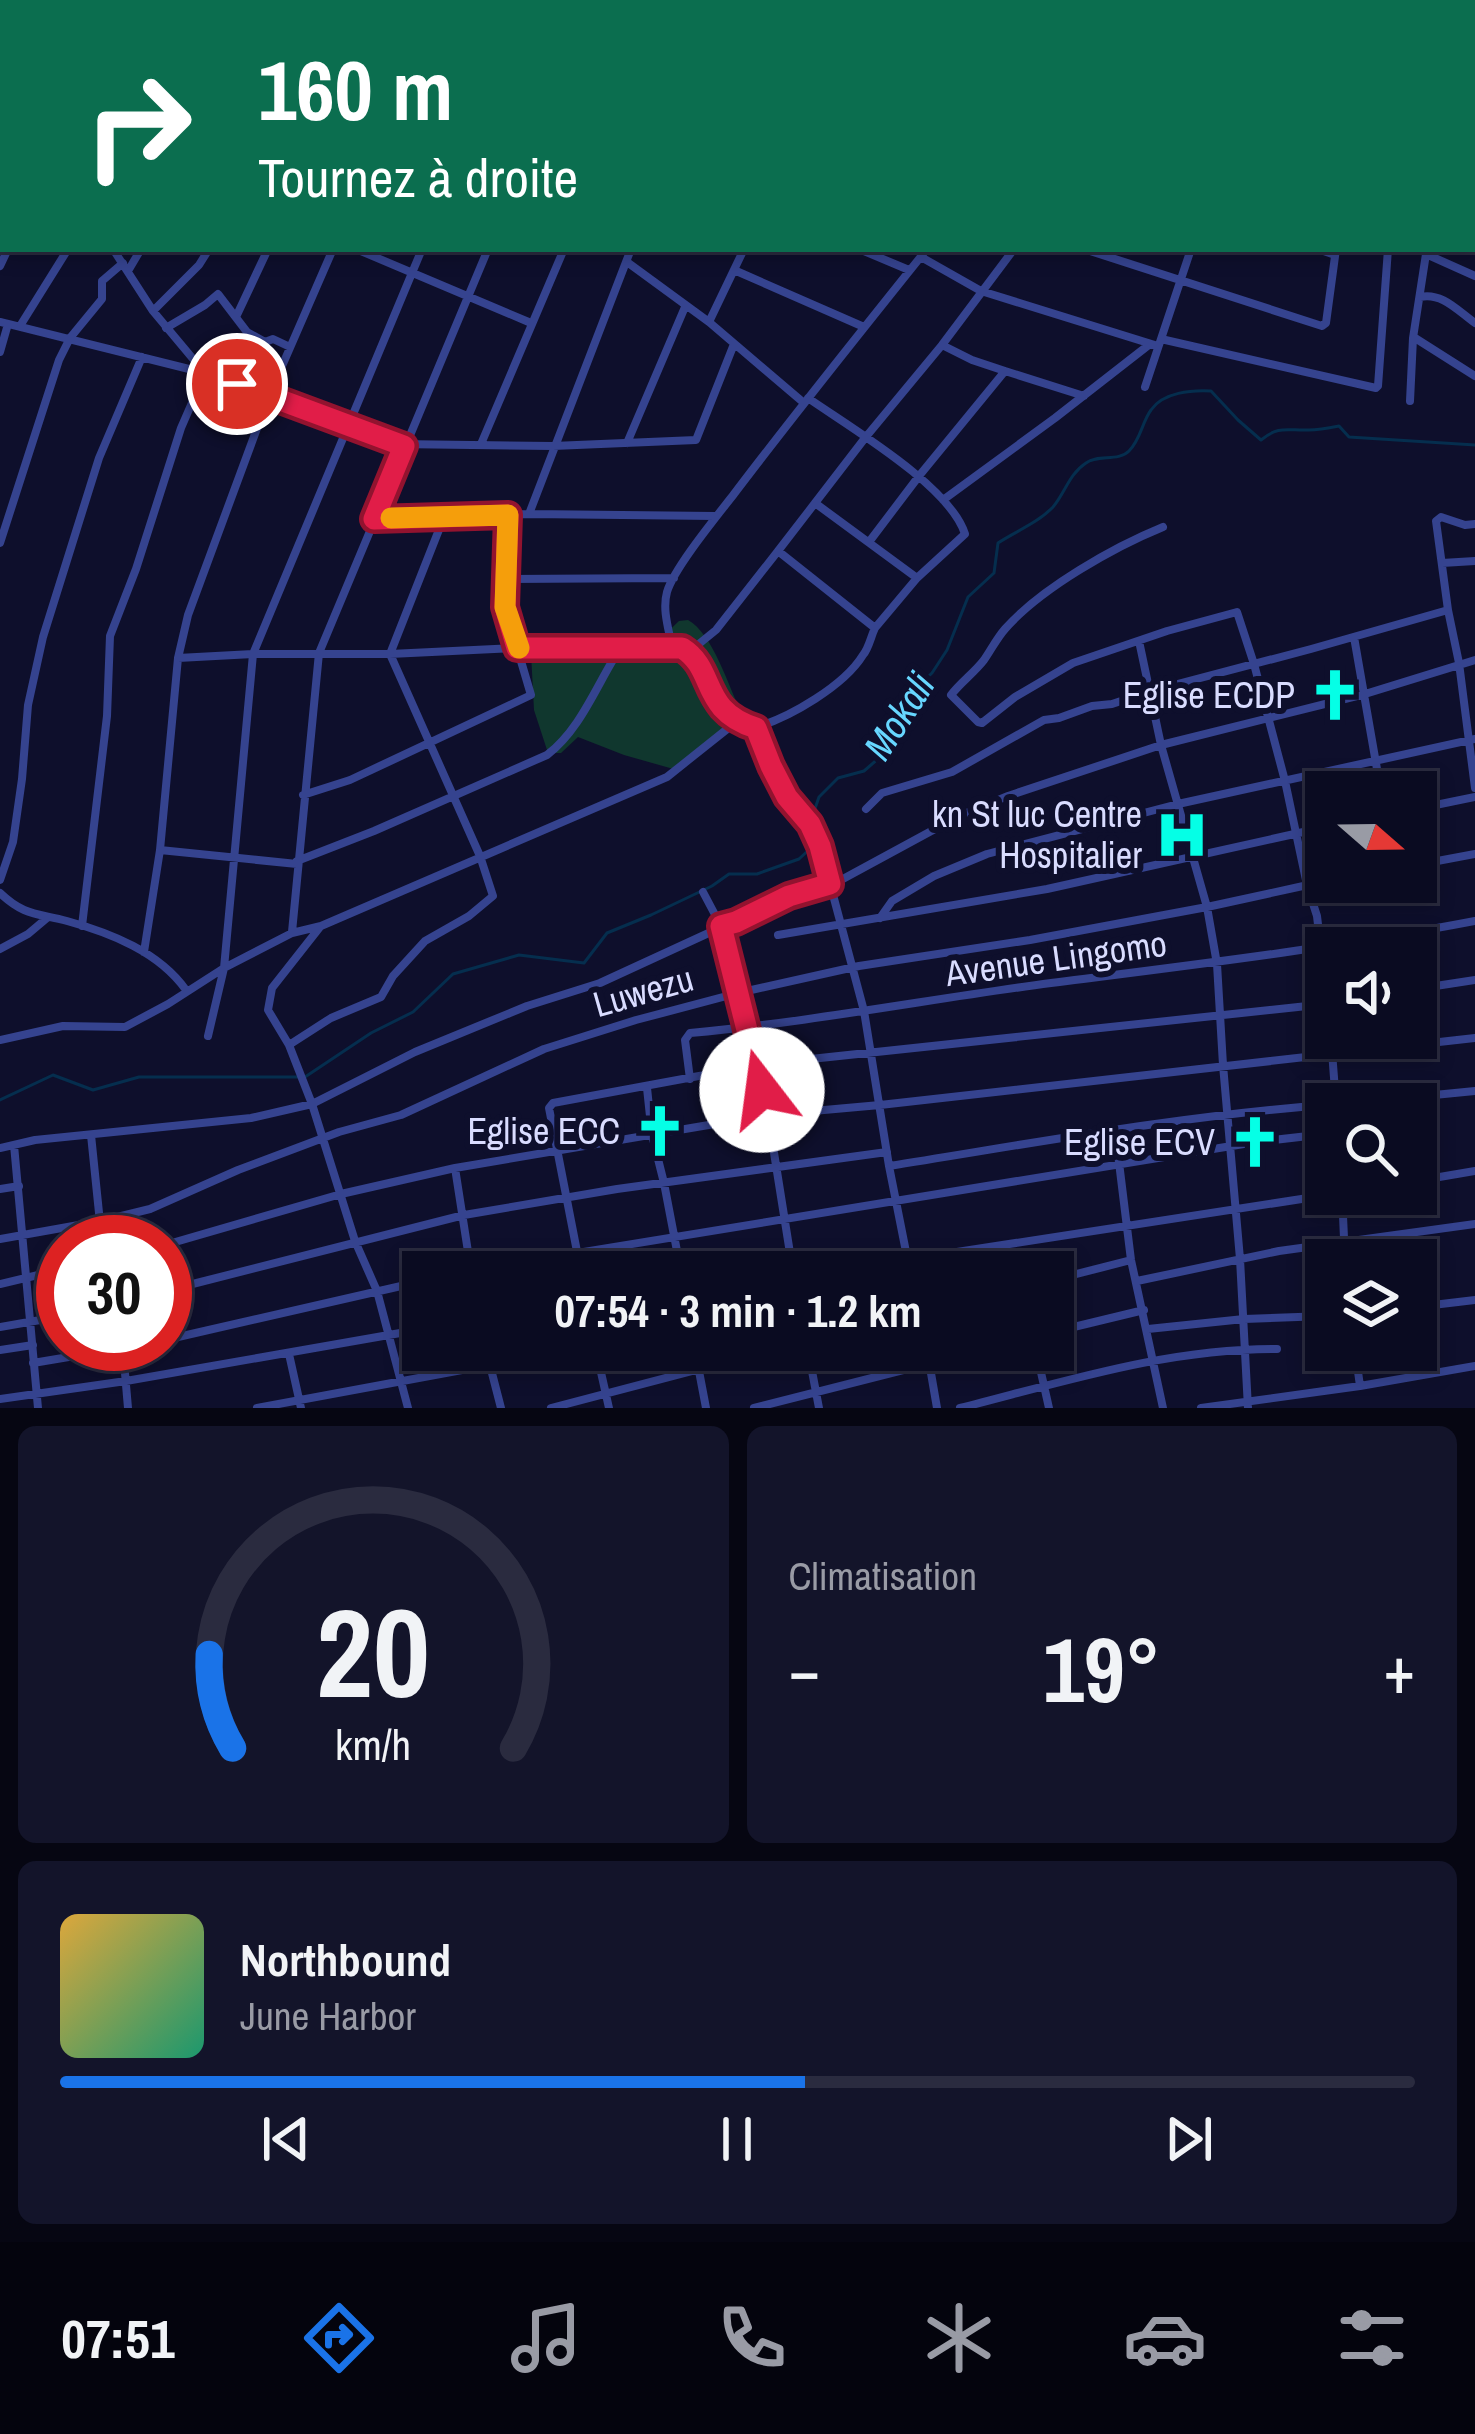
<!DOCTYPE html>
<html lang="fr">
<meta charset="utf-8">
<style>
:root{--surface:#0a0b21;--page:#13142a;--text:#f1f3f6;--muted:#999ba5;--line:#2a2b3f;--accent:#1a73e8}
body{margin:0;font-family:"Archivo Narrow",sans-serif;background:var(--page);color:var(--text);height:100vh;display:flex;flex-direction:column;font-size:45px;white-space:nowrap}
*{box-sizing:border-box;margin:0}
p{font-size:39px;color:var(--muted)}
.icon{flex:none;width:66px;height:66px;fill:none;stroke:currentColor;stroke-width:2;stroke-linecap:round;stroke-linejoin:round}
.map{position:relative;height:1408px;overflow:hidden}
.drawer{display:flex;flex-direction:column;gap:18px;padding:18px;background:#060612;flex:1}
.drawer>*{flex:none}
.banner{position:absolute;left:0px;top:0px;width:1476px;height:252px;box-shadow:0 6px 18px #0003,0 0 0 3px var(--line);background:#0b6e4f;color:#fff;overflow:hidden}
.needle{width:78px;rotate:110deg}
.tools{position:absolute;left:1305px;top:771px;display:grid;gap:24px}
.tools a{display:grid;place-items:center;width:132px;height:132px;border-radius:0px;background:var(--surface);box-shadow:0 6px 18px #0003,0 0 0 3px var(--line);font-size:60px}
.speed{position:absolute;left:36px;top:1215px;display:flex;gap:24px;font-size:60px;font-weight:700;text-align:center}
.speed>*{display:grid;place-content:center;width:156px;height:156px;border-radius:50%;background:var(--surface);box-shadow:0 6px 18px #0003,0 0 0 3px var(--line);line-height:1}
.speed .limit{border:18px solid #d22;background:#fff;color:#111}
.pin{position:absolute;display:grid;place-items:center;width:102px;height:102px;color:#fff;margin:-51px;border:6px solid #fff;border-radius:50%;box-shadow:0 3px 12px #0007}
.me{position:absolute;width:132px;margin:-66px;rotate:345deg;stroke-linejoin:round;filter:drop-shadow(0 0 9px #0008)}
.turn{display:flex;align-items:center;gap:42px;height:252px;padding:0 60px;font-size:54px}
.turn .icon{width:156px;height:156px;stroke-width:2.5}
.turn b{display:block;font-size:84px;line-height:102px}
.big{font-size:90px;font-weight:700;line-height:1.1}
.drawer .tile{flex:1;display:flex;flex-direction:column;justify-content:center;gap:18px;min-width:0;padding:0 42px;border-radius:18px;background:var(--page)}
.drawer .dial{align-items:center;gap:0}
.dial svg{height:312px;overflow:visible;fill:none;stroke:var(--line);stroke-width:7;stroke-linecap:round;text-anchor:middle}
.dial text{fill:var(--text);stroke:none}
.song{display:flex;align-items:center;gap:36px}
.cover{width:144px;height:144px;border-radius:18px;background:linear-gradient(135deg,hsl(40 70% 55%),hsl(160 70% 35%))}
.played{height:12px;border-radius:6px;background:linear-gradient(90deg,var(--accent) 55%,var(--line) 55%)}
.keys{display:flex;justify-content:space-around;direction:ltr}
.heat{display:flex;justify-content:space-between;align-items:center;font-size:66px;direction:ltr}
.drawer .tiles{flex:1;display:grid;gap:18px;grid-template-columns:1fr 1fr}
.tile:last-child{grid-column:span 2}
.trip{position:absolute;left:402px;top:1251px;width:672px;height:120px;border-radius:0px;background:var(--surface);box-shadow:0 6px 18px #0003,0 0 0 3px var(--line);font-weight:700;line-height:120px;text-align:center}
.dock{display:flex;height:192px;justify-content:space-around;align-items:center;background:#04040d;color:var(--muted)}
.dock .icon{width:84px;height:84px}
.dock .current{color:var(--accent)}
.dock b{font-size:54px;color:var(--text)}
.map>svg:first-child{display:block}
.green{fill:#10372e}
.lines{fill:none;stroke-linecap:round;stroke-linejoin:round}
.stream{stroke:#052e4e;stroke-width:3}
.minor{stroke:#35438f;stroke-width:8}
.tertiary{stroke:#35438f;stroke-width:10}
.route-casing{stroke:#92132f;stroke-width:30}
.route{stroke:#e11d48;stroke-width:21}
.slow{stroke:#f59e0b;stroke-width:21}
.labels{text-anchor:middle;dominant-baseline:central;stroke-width:12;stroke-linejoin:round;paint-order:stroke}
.poi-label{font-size:36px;fill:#d9dcff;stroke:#0e0f2c;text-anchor:end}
.street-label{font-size:36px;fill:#d9dcff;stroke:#0e0f2c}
.water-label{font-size:39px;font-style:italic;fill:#67d7ff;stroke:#0e0f2c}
</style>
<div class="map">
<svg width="1475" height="1408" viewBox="0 0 1475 1408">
<rect width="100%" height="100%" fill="#0e0f2c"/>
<path class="green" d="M688,620C713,634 728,685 741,712L737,724L677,770L624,755L578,737L561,753H548L534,710L531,653L655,644L679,621Z"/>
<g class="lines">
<path class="stream" d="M1258,0L1260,3
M1473,70L1475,71
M810,823L819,797L838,778L864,771L879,758L895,738L912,692L932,673L947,650L968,597L994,573L998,543C1015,532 1039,522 1053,507C1065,493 1069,474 1086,463C1098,454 1118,462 1129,451C1141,439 1142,422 1151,410C1163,392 1192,390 1211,391L1238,420L1261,440C1279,425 1288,431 1309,430C1319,430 1329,428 1339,426L1349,437L1475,445
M0,1100L53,1075L93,1090L139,1077H305L371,1033L413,1012L453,974L519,955L584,963L607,933L651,915L712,886L729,874H757L799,859L813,846L812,838"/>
<path class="minor" d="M455,0L458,3
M534,0L536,3
M658,0L664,3
M26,3L27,0
M91,3L92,0
M173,3L174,0
M246,3L247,0
M367,3L368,0
M595,3L596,0
M678,3L679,0
M777,3L778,0
M850,3L852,0
M938,3L940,0
M1364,3V0
M1416,3L1417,0
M0,60L3,54
M0,162L3,155
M1473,185H1475
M0,221L3,222
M1473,232L1475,233
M113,249L153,311L204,372
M356,249L531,323
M859,249L909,270
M1084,249L1322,326L1326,323L1336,249
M1318,249L1335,255
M921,257L981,291L1158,346
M627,262L709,322L804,403
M0,266L8,249
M734,270L864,327
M128,271L141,249
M1420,297C1442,292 1458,311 1475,323
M153,311L199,265L209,249
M236,317L268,249
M0,322L205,373L396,444L553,446L696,440L734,344
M709,322L744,249
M20,326L68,249
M166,328L205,305L218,294L247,332L265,342L273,339L290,347
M1415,338L1475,376
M1161,339L1376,388L1378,386L1388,249
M942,345L972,360L1005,371
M0,352L8,324
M1145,387L1191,249
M1410,401L1413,338L1426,254L1475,276
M627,443L685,307
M481,444L564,249
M943,500L1055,418L1150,344
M815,503L865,438L942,345L1014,249
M529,514L631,249
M373,519L529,514L715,516
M1475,524L1465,525L1441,517L1436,521L1448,610L1459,663L1475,788
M1163,527C1114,547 1041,588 1005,629C997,638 991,650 984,660C974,673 961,682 951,695L978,722L982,723L1015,697L1073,663L1167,631L1237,612L1254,664L1285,781L1307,885L1317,916L1326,993
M869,542L919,476L1005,371L1084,396
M0,543L59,360L70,338L102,299V281L123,263
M778,551L815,503L917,578
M1442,563L1475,561
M506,579L674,578
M1354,637L1381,792
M1139,641L1161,745L1207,907L1217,964L1223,1065L1240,1259L1248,1408
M672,647C669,630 662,610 667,592C674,568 717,516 734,494C797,411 862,330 927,249
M689,652L716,630L778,551L875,628L917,578L965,534C950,486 851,428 808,398
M178,658L253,654H390L517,648L672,647L689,652C715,686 709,713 756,727C764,752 774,776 788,798C799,815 812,827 820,846L864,1011L889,1166L910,1272
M757,727C790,717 844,686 863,655C869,648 871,636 875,628
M303,795L350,780L531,695L505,607L508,515
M866,809L882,793L952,772L1044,720L1059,718L1092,706L1112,704L1151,691L1311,649L1448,610
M1416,809L1475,797
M160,850L297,864
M297,861L374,831L547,755C582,728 597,683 621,647
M1416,865L1475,854
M0,880L13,842L22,779L28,705L43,637L99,458L142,357
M703,892L721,926L756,1066L768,1115L793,1272
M0,893C24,916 37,913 67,921C111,933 159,952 186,990
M880,918L892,901L934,876L987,854L1178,804L1475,739
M82,926L107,716L110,636L136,569L181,428L205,373
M320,927L272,988L268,1010L289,1045L312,1104L355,1241L377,1291L408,1408
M292,932L319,653L488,249
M778,935L1047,889L1326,827
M0,949L28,934L47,918
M144,952L160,850L178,658L188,615L269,396L333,249
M1416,989L1475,980
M208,1036L224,968L253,654L422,249
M1331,1038L1336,1104
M0,1040L63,1026L125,1027L168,1004L224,968L292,933L321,926L667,777L736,722
M289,1045L331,1018L381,997L393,976L425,941L469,916L493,896L480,856L390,654L444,517
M690,1079L685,1040L690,1033C811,1022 930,999 1051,983C1193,965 1334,948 1475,921
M647,1088L652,1135L664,1183L681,1272
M1343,1104L1475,1091
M1115,1130L1131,1260L1163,1408
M91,1135L102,1242
M14,1145L38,1408
M0,1148L35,1140L251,1118L312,1104L415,1052L527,1006L600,983L789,896L841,880L959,816L1008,796L1161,745L1365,694L1475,660
M889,1166C1034,1143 1179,1116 1326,1105
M455,1168L471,1271
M1416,1181L1475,1171
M0,1189L19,1186
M1342,1194L1345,1260
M0,1239L101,1221L150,1209L238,1170L339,1132L401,1115L544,1049L636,1020L738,993L859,966L1030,940L1207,907L1326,881
M165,1245L341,1194L455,1168L768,1115L880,1105L1475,1038
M461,1272L1256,1142L1326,1134
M581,1272L549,1108L553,1103L764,1064L1326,1004
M827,1272L1334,1194
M1053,1280L1131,1260
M1137,1281L1279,1251L1475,1224
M0,1284L63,1269
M165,1291L464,1215L617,1189L887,1152
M1416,1307L1475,1300
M0,1327L63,1316
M1148,1329L1244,1319L1326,1316
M1053,1332L1144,1310
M165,1340L423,1281
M0,1350L33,1345
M123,1350L128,1408
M486,1350L501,1408
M596,1350L609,1408
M695,1350L706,1408
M808,1350L819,1408
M927,1350L937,1408
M1036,1350L1049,1408
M1355,1350L1360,1386
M289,1354L301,1408
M33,1363L146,1344
M0,1399L126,1381L423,1329
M257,1408L489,1365L523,1363L591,1350
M551,1408L772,1350
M754,1408L982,1350
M960,1408C1063,1382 1169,1348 1277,1349
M1201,1408L1360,1386L1475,1366"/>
<path class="tertiary" d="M975,0L981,3
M1471,3L1472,0"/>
</g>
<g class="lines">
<g class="route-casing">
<path id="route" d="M237,384L404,446L374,519L508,515L505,607L517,648H682C717,670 699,710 756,728L771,766L787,797L810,824L820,846L830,884L789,896L736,922L721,926L762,1090"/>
</g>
<use href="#route" class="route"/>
<path class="slow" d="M391,518L508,515L505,607L519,648"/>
</g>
<defs>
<g id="church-bare" transform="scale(4.14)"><path d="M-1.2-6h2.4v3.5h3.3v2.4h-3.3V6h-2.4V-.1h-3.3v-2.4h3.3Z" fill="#05ffe6" stroke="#0e0f2c" stroke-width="2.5" paint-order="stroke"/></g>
<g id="hospital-bare" transform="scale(4.14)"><path d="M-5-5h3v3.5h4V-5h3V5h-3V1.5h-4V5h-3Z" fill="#05ffe6" stroke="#0e0f2c" stroke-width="2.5" paint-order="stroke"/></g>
</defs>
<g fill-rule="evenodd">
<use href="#church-bare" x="1335" y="695"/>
<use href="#hospital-bare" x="1182" y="835"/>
<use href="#church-bare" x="660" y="1131"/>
<use href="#church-bare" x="1255" y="1142"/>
</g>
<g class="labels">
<g class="poi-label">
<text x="1295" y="695">Eglise ECDP</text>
<text x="1142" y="814">kn St luc Centre<tspan x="1142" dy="41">Hospitalier</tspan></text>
<text x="620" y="1131">Eglise ECC</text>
<text x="1215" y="1142">Eglise ECV</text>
</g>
<g class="street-label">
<text transform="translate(1056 958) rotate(-8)">Avenue Lingomo</text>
<text transform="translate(643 991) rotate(-16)">Luwezu</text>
</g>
<g class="water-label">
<text transform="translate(899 716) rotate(-57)">Mokali</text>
</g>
</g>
</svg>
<div class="tools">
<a><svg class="needle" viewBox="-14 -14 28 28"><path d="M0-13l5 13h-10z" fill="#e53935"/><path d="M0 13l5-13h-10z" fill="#999ba5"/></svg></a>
<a><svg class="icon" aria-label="sound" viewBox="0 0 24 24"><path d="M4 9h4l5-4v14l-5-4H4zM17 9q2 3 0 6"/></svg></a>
<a><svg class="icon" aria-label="search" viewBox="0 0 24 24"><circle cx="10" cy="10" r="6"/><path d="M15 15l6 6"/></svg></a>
<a><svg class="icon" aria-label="layers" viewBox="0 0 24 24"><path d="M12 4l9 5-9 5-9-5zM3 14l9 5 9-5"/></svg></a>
</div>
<div class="speed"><div class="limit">30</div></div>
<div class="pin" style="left:237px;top:384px;background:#d93025"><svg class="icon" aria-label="arrive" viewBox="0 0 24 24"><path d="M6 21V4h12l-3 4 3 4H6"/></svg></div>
<svg class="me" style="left:762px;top:1090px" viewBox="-20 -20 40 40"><circle r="19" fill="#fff"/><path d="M0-13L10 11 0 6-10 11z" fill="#e11d48"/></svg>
<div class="trip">07:54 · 3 min · 1.2 km</div>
<div class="banner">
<div class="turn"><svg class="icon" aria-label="right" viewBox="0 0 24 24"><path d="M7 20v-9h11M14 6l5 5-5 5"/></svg><div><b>160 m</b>Tournez à droite</div></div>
</div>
</div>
<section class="drawer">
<div class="tiles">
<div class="tile dial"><svg viewBox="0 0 100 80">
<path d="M14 69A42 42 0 1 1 86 69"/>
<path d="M14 69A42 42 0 0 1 8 45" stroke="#1a73e8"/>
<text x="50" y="56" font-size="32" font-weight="700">20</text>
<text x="50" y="72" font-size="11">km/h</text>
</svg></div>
<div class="tile"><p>Climatisation</p>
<div class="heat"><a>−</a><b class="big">19°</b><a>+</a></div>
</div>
<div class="tile">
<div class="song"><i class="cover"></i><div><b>Northbound</b><p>June Harbor</p></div></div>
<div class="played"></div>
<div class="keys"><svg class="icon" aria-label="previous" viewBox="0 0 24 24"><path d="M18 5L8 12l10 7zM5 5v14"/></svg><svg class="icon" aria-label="pause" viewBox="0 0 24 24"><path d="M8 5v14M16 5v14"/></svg><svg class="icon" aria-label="next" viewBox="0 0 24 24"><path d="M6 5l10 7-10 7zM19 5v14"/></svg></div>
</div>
</div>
</section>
<nav class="dock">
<b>07:51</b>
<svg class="icon current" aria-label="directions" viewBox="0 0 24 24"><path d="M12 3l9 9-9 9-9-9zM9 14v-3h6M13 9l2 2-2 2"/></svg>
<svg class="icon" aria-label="music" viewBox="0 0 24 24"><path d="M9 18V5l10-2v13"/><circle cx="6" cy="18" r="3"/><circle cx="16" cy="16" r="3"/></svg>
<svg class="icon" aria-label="phone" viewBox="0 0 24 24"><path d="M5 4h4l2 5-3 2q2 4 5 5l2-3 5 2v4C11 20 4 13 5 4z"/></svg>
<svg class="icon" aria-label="climate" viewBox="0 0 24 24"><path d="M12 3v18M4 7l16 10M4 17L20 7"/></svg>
<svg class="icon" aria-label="car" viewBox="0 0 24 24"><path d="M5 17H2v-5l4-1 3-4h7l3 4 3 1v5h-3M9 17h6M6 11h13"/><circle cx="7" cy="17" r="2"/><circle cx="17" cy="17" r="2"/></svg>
<svg class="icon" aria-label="filters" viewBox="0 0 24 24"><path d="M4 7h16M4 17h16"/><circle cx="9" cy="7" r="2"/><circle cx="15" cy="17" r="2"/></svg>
</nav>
